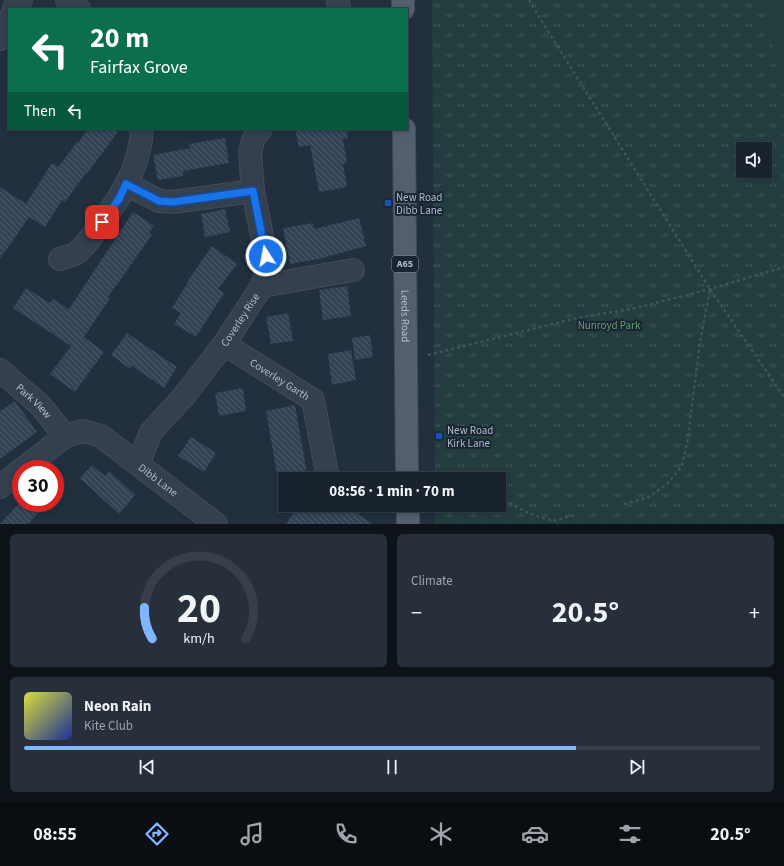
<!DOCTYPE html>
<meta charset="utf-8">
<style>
:root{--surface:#19232e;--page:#262f3a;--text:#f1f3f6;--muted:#9fa4aa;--line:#37404a;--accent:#80b6ff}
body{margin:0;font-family:"Source Sans 3",sans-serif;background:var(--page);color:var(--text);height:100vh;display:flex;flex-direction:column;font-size:15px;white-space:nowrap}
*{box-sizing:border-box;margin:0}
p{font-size:13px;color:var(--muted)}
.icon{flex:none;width:22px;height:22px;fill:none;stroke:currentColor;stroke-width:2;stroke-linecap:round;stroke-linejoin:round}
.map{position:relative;height:524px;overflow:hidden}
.panel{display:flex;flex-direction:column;gap:10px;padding:10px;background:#0e1319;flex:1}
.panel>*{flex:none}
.guide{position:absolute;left:8px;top:8px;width:400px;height:122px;border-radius:0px;box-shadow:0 2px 6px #0003,0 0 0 1px var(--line);background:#0b6e4f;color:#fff;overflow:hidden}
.fabs{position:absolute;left:736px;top:142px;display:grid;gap:8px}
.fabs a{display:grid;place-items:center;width:36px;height:36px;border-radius:0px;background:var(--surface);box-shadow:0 2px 6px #0003,0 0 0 1px var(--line);font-size:20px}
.speed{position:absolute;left:12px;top:460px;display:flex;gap:8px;font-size:20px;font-weight:700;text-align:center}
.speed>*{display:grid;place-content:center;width:52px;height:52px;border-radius:50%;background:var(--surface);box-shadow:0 2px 6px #0003,0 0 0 1px var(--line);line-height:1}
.speed .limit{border:6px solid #d22;background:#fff;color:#111}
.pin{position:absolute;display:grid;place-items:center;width:34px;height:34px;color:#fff;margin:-17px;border-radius:8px;box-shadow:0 2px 6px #0006}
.me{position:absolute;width:44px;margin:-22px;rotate:349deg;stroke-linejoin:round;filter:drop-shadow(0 0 3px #0008)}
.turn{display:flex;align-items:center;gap:14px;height:84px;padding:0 16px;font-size:18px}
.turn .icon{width:52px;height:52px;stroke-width:2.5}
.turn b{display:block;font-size:28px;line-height:34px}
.then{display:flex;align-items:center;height:38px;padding:0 16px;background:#0003;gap:8px;font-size:15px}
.big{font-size:30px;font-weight:700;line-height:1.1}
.panel .widget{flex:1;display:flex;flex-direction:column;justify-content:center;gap:6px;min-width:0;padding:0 14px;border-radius:6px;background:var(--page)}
.panel .dial{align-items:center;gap:0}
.dial svg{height:104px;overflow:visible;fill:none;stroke:var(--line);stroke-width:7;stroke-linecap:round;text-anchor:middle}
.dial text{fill:var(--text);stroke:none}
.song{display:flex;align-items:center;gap:12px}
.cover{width:48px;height:48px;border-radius:6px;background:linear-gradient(135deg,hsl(60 70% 55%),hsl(230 70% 35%))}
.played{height:4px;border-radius:2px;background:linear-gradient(90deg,var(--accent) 75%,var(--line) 75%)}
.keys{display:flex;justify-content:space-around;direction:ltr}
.heat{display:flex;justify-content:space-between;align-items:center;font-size:22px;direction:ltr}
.panel .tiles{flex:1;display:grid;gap:10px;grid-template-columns:1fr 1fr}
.widget:last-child{grid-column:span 2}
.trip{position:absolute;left:278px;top:472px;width:228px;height:40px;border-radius:0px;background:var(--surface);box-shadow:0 2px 6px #0003,0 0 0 1px var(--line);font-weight:700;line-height:40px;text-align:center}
.menu{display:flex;height:64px;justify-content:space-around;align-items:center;background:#0a0e12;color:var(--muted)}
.menu .icon{width:28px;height:28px}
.menu .current{color:var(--accent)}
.menu b{font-size:18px;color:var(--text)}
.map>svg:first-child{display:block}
.park{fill:url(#park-tufts);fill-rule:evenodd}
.garden{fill:#233d3f}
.building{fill:url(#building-back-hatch)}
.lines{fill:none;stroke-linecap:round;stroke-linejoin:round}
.minor-casing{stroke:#414c5a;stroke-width:24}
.major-casing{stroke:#414c5a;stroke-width:24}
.path{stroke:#3c5657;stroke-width:2.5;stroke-dasharray:3 3;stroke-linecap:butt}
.minor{stroke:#35404e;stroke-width:22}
.major{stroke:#535f6e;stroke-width:22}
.route-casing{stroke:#114b97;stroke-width:10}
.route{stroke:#1a73e8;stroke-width:7}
.transit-dot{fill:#1a4fb4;stroke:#1a2533;stroke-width:1.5}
.labels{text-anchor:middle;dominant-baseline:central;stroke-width:4;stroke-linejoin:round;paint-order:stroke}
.shield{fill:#1a2533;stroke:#838e9c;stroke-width:1}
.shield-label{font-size:10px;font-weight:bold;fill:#b0bbc9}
.poi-label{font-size:11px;fill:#b0bbc9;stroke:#1a2533;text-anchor:start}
.street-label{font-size:11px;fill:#b0bbc9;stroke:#1a2533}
.park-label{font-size:11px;fill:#659d6f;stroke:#1a2533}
</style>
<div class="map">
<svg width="784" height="524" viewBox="0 0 784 524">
<defs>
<pattern id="park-tufts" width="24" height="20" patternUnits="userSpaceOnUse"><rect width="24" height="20" fill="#233d3f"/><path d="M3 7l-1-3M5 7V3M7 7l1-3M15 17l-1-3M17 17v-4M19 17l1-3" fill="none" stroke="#405759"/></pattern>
<pattern id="building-back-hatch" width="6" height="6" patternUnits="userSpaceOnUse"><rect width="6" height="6" fill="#324355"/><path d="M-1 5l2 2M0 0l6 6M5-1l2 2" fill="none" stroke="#4d5c6c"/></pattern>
</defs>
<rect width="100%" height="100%" fill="#212f3e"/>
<path class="park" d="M432,0H784V524H435V505H499V479H435ZM743,149H765V171H743Z"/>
<path class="garden" d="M766,0H784V81L776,67Z"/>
<path class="building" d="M88,129H120L86,175L85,174L65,202L62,200L45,227L29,217L0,259V187L26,204L52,163L58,167L77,142L78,143Z
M295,129H347L348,138L343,139L347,163L343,164L347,187L319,192L310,145L299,147Z
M225,138L229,163L183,171V176L158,180L153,155L190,148L189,144Z
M225,209L230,232L205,237L201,214Z
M133,212L154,226L149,233L152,235L108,297L110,298L84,337L104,352L75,392L50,374L71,346L13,308L26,288L50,303L53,299L69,309Z
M359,218L366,246L319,259L290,264L283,228L313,223L314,229Z
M212,246L237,264L218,289L224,293L196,337L174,324L181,313L172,308L188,282H187Z
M347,286L351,316L323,320L319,290Z
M288,313L293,341L271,344L266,317Z
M127,333L177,367L164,388L132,366L130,369L111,355Z
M370,335L373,357L355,360L352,338Z
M351,350L356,380L332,385L328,354Z
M243,388L246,411L219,416L215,393Z
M15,401L37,432L0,459V411Z
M295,405L308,479H285V491L280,492L266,411Z
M191,437L216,453L204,472L178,456Z
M92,465L105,476L109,471L135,495L119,514L80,478Z
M19,503H48L28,524H0Z
M299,505H344L373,524H286Z"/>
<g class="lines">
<g class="minor-casing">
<g id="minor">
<path d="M67,0L79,9"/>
<path d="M338,0L339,9"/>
<path d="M14,9L16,4L21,0"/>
<path d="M0,39L9,19"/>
<path d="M126,184L159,201L173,202L253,191"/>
<path d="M60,259C65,257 71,256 75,254C85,247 92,236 99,226C121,196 140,168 142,129"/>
<path d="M262,286L353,270"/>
<path id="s1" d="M224,344L313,400L327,473"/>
<path id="s2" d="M0,370L41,406L65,436"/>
<path id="s3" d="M138,464L151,432L184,396L224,344L262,286L266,271V256L253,191L250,153L253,140L261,129"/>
<path id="s4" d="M23,469L65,436L83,431L101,436L216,524"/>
<path d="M0,487L21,470"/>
</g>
</g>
<g class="major-casing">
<g id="major">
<path d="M403,0V9"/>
<path id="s5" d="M404,129L407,479"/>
<path d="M408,505V524"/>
</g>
</g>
<path class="path" d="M529,0L541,20L710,289L784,397
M428,355L581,317L632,309L710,289L784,267
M499,497L528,513L553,521L575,515
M624,504L647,498L666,485L682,466L688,438L700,342L710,289"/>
<use href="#minor" class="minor"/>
<use href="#major" class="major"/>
</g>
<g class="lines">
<g class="route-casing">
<path id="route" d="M102,222L119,199L126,184L159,201L173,202L253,191L266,256"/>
</g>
<use href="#route" class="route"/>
</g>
<g class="transit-dot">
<rect x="384" y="199" width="8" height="8" rx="2"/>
<rect x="435" y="432" width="8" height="8" rx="2"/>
</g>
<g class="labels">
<rect class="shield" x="392" y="256" width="26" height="16" rx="3"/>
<g class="shield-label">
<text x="405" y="264">A65</text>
</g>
<g class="poi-label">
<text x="396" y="197">New Road<tspan x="396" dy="13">Dibb Lane</tspan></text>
<text x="447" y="430">New Road<tspan x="447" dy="13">Kirk Lane</tspan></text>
</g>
<g class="street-label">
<text stroke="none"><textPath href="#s5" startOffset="187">Leeds Road</textPath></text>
<text stroke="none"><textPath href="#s3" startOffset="178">Coverley Rise</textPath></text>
<text stroke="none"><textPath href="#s1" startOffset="66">Coverley Garth</textPath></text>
<text stroke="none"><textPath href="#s2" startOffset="46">Park View</textPath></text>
<text stroke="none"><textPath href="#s4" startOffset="163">Dibb Lane</textPath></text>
</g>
<g class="park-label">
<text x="609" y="325">Nunroyd Park</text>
</g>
</g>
</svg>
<div class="fabs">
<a><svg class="icon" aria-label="sound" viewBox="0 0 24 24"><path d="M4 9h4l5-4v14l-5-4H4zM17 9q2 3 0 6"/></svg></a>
</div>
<div class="speed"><div class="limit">30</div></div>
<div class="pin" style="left:102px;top:222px;background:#d93025"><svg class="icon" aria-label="arrive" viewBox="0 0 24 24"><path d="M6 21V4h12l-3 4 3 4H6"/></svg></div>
<svg class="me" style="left:266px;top:256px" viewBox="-20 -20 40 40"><circle r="17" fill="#1a73e8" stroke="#fff" stroke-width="3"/><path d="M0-11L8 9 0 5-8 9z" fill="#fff"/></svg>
<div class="trip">08:56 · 1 min · 70 m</div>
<div class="guide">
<div class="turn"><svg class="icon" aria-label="left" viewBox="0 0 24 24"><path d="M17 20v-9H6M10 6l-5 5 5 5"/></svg><div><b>20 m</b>Fairfax Grove</div></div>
<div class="then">Then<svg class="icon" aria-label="left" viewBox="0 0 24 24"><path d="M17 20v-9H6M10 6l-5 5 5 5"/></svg></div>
</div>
</div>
<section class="panel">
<div class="tiles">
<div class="widget dial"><svg viewBox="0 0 100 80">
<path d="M14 69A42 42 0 1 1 86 69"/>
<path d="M14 69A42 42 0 0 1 8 45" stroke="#80b6ff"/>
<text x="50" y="56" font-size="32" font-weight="700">20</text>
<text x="50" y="72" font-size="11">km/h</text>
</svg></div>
<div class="widget"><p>Climate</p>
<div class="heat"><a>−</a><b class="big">20.5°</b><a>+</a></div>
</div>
<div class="widget">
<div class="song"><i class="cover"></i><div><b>Neon Rain</b><p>Kite Club</p></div></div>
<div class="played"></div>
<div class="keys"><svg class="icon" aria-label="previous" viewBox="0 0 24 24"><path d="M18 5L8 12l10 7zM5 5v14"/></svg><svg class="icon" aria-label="pause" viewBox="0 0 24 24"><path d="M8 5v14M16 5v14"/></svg><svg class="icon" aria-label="next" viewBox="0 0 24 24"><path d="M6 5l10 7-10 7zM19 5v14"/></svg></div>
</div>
</div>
</section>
<nav class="menu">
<b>08:55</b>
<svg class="icon current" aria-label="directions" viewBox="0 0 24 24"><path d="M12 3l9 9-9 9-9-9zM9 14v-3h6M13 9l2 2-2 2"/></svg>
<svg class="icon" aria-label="music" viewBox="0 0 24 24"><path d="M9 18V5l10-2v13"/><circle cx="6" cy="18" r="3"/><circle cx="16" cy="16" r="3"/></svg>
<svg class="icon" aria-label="phone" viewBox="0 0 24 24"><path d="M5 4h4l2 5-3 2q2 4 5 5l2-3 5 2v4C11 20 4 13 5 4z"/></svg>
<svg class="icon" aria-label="climate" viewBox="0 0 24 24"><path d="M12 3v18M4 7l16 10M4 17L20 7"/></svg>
<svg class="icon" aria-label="car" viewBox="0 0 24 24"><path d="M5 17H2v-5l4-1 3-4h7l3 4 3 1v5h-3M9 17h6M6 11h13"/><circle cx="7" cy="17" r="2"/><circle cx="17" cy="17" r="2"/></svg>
<svg class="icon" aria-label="filters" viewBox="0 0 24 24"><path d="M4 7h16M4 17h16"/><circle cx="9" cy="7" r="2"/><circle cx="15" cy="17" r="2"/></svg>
<b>20.5°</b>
</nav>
